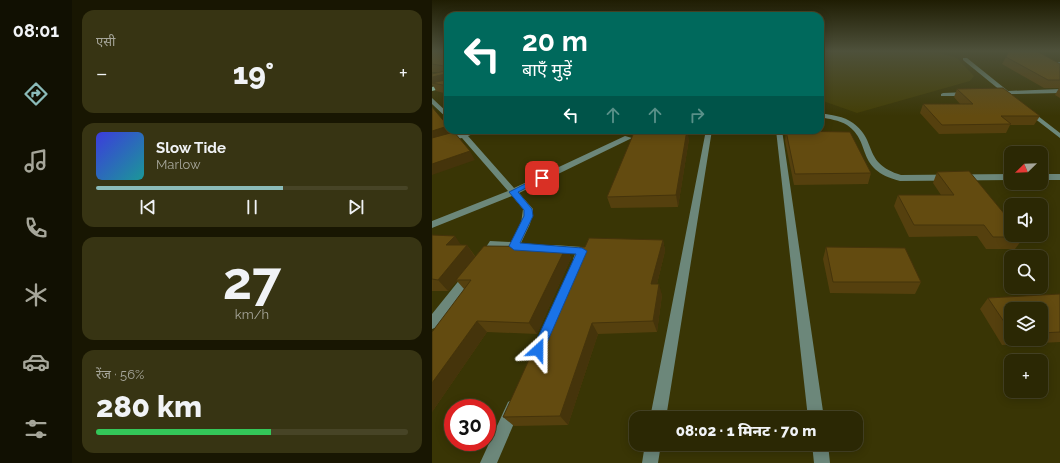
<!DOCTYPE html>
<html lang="hi">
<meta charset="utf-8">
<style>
:root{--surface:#2b2804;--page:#373413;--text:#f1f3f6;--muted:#a6a69a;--line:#474426;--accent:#8bbbb9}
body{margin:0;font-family:Raleway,"Noto Sans Devanagari",sans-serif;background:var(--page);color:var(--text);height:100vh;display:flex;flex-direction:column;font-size:15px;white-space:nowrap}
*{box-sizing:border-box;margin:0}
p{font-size:13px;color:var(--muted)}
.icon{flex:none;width:22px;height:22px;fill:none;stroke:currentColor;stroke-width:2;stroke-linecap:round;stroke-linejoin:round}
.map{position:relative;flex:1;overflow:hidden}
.drawer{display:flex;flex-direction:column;gap:10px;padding:10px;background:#181602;width:360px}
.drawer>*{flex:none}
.hud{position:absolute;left:12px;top:12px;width:380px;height:122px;border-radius:12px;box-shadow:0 2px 10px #0003,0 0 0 1px var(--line);background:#00695c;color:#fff;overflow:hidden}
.needle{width:26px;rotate:247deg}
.fabs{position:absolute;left:572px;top:146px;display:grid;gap:8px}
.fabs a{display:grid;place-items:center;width:44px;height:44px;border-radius:8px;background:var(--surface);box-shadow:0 2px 10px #0003,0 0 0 1px var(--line);font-size:20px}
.speed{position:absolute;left:12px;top:399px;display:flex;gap:8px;font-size:20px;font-weight:700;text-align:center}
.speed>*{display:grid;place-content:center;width:52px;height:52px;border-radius:50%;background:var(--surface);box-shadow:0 2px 10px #0003,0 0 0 1px var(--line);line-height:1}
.speed .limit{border:6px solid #d22;background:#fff;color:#111}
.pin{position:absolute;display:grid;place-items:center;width:34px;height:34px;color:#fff;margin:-17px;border-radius:8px;box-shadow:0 2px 6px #0006}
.me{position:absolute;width:44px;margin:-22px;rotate:24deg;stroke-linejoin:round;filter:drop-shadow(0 0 3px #0008)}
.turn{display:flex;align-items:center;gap:14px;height:84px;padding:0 12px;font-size:18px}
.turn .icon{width:52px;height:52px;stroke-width:2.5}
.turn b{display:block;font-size:28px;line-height:34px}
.lanes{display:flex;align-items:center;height:38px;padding:0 12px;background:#0003;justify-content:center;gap:20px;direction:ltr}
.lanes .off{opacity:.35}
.big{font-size:30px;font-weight:800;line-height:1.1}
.drawer .tile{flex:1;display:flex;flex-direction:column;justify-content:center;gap:6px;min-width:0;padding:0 14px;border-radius:12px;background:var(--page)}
.drawer .dial{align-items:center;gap:0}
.dial b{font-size:52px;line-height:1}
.song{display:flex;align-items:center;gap:12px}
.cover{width:48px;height:48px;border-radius:6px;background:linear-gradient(135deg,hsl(240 70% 55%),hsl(180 70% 35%))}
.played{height:4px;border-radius:2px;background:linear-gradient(90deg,var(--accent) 60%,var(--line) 60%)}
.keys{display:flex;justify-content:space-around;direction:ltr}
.heat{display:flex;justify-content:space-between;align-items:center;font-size:22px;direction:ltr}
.charge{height:6px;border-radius:3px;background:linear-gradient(90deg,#34c759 56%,var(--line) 0)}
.trip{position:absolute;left:197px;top:411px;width:234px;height:40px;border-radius:12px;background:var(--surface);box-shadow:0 2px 10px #0003,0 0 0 1px var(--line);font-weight:800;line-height:40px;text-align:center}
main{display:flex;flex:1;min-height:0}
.tabs{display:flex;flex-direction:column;width:72px;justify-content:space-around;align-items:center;background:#111002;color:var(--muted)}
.tabs .icon{width:28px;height:28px}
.tabs .current{color:var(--accent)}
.tabs b{font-size:18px;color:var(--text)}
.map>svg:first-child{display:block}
.built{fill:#433e06}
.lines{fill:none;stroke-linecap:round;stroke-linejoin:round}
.minor{fill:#6c877a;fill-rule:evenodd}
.major{fill:#a2dac0;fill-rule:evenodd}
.wall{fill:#55400e;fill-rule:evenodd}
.shaded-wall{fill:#45340b}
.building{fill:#634b10;stroke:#45340b}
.route{fill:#1a73e8;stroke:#114b97}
</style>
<main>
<nav class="tabs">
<b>08:01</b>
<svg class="icon current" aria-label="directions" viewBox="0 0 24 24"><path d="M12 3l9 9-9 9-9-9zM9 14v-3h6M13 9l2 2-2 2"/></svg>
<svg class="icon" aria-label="music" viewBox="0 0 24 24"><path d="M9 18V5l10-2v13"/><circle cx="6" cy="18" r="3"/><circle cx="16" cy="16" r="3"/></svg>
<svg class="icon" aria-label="phone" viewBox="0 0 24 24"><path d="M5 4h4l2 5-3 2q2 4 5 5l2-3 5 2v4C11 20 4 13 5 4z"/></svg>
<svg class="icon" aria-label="climate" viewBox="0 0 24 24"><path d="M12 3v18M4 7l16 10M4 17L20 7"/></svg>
<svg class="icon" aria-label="car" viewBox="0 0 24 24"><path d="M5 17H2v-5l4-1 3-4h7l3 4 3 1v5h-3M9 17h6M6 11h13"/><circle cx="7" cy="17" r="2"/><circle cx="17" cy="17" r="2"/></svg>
<svg class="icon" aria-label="filters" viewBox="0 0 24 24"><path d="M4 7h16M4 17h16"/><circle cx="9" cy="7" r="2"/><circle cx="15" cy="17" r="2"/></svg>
</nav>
<section class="drawer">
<div class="tile"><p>एसी</p>
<div class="heat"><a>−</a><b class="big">19°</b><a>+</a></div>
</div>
<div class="tile">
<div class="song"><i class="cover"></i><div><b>Slow Tide</b><p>Marlow</p></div></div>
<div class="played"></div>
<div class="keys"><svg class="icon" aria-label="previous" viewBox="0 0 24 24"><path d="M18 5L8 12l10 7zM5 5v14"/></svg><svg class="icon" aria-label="pause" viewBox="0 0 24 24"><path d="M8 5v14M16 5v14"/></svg><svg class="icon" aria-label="next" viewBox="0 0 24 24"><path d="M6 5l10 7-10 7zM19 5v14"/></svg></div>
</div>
<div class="tile dial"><b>27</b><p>km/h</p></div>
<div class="tile"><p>रेंज · 56%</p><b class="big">280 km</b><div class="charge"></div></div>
</section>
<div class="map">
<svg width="628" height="463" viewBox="0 0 628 463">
<rect width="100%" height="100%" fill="#393505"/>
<path class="built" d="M388,51H502L525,58L542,76L538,81L425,113L388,100Z"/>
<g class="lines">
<path class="minor" d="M531,58H535L576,91L628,89V93L580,94V97C576,98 572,95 568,94L569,91L531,60Z
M618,62H628V64L623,65L628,68V72L616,65Z
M511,93L536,92L539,94L536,96H509V94Z
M0,98L16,113V119L0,104Z
M593,109H597L628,133V138L593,111Z
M388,113C399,115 412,116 421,123C446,141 430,163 469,175L579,174V180L468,181C422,169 441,143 415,125C407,120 397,119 388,117Z
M24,130H31L33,133L41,130H51L36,136L82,188L193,136L200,138L87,193L101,209L98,224L89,243L95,244L96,247L95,250L91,251L65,248C60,254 57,261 49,259L48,256L58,241L79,242L89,224L91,209L80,196L0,228V221L76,191L30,138L24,139V135H27Z
M274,130H280L234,418H218Z
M344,130H350L392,418H376Z
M609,174H628V180H609Z
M123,245L150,247L154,248L155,251L150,262H142L141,259L143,254L119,252L118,249L119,246Z
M37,272L41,273L43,276L41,279L5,327L0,329V314L33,273Z
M81,399L86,402L89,407L65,463H48L76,402Z
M213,444H229L226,463H210Z
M380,444H396L398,463H382Z"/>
<path class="major" d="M16,83V87L0,91V87Z"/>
</g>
<path class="wall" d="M0,51H16V94L4,91L1,85H0V74L8,72H0Z
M574,57L628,64V98L623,95L627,88H612L570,64Z
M525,89L608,116L602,125H578L574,133L507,134L488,113L491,104H528L522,97Z
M354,131L439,173L436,184L362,185L353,141Z
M257,139L246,207L179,208L175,197Z
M505,172L592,237L583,249H554L545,236L477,237L462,206L466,195H509L501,183Z
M0,235L30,245H35L43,256L134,247L139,258L105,334L55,332L0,412L32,289L25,281L16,291H0Z
M231,240L233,251L225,284L230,295L225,332L166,334L136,425L82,426L71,417Z
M394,247L489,282L483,294L398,293L391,259Z
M628,294V342L570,345L548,309L556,298ZM579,309H609V339H579Z"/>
<path class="shaded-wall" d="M13,74L16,80L0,83V77Z
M16,126V130H19L21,134L0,141V131Z
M255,130L257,139L246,207L244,195Z
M38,151L43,160L0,175V164Z
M23,236L31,248L14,245Z
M231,240L233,251L222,296L219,284Z
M35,245L43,257L24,280L25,281L16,291L6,280Z
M134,247L139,258L105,334L97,323Z
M227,284L230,295L225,332L221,321Z
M45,321L55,332L0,412V383Z
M160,323L166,334L136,425L128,416Z"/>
<path class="building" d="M0,51H16V86L0,83L13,80V74L0,77V74L13,71L12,66L0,64Z
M577,51H605L628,64V80H616L574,57Z
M571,88L608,116H569L579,124L510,125L491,104H541L525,89Z
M0,107L16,126L0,131Z
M203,130H255L244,195L175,197Z
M354,131L418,132L439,173L363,174Z
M22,132L38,151L0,164V138Z
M537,171L579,222V235H590L592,237H561L552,225H482L466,195H522L505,172Z
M0,235L23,236L14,245H35L6,280L0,279Z
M157,238L231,240L219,284H227L221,321L160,323L128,416L71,417L148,247H153Z
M52,246L134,247L97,323L45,321L0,383V332L39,280H24Z
M394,247L473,248L489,282H401Z
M628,294V332L609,333V309H579V332L556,298Z"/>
<linearGradient id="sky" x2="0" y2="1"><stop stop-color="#1f1d03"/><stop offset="0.44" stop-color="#4e513b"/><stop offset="1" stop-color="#4e513b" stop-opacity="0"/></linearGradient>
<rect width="628" height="116" fill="url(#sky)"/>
<path class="route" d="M107,177L114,178L86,192L100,209L101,216L88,243L150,248L155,251L110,354L106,356L102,354L100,350L144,254L82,250L77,246L92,216V210L77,192Z"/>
</svg>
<div class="fabs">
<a><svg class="needle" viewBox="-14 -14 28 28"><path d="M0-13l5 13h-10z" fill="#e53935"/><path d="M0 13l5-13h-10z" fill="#a6a69a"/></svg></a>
<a><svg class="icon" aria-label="sound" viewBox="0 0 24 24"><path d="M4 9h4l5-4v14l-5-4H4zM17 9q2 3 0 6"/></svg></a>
<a><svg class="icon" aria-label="search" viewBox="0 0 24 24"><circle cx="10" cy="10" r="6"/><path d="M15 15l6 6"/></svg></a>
<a><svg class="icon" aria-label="layers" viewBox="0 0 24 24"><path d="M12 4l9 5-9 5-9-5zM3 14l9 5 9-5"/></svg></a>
<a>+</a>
</div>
<div class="speed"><div class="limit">30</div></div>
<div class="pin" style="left:110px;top:178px;background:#d93025"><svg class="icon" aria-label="arrive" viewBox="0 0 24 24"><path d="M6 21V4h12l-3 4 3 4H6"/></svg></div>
<svg class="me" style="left:106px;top:350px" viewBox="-20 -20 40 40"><path d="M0-17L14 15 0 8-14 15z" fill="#1a73e8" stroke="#fff" stroke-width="4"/></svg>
<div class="trip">08:02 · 1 मिनट · 70 m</div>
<div class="hud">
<div class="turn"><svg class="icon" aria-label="left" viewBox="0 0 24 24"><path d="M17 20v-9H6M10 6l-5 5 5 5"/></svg><div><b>20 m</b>बाएँ मुड़ें</div></div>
<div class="lanes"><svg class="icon" aria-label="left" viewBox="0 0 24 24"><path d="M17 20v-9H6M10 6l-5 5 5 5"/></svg><svg class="icon off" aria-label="ahead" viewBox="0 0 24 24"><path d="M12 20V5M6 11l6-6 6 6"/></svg><svg class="icon off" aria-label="ahead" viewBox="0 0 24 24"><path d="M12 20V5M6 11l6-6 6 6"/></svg><svg class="icon off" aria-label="right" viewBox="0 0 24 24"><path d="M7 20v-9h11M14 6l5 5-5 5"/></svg></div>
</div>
</div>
</main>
